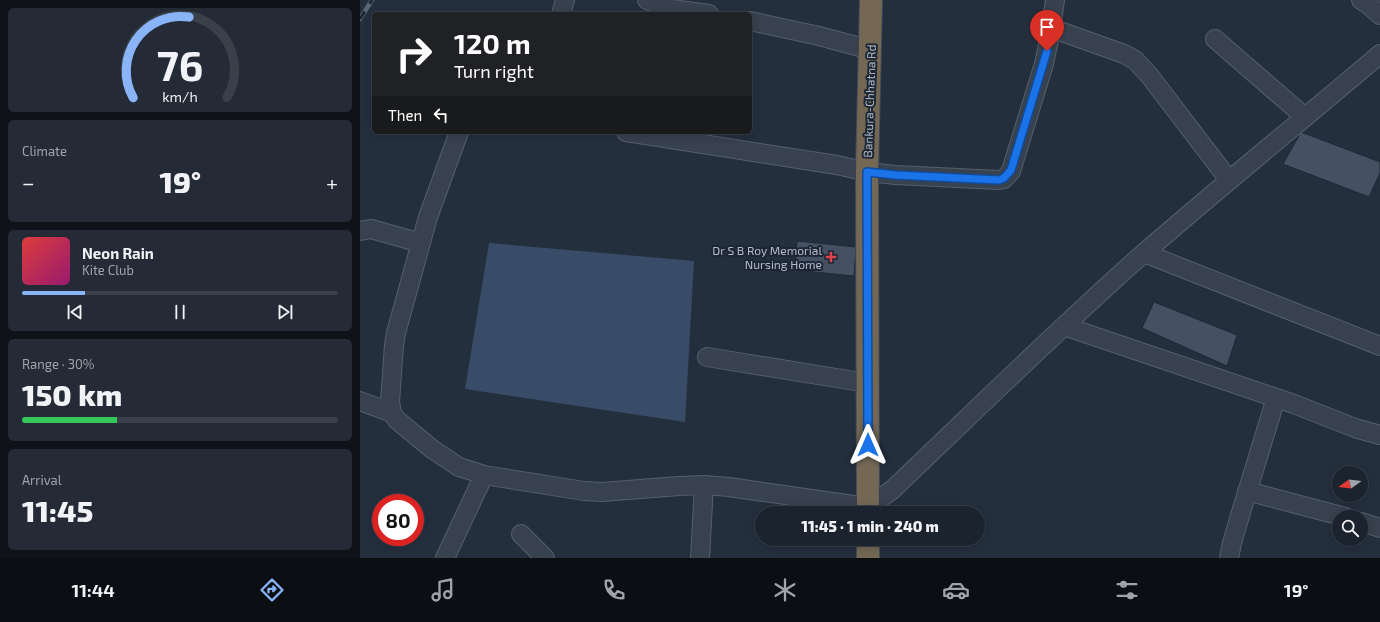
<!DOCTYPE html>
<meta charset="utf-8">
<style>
:root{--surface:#1b232e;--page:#242b36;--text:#f1f3f6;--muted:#a0a4aa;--line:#39404a;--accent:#8ab4f8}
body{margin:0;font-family:"Exo 2",sans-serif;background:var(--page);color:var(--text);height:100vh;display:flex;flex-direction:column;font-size:15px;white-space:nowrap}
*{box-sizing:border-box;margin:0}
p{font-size:13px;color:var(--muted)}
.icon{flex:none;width:22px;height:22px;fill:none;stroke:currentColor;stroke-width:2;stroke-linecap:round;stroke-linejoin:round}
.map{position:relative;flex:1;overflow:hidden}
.side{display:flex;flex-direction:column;gap:8px;padding:8px;background:#0f1319;width:360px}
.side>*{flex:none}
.top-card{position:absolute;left:12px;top:12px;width:380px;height:122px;border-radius:6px;box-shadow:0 2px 10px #0003,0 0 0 1px var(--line);background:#202124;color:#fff;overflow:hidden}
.needle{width:26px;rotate:256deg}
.buttons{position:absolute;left:972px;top:466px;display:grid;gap:8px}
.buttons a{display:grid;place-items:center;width:36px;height:36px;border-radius:50%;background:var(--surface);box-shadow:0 2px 10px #0003,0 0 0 1px var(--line);font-size:20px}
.speed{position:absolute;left:12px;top:494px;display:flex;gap:8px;font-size:20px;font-weight:700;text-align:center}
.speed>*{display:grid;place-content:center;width:52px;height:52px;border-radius:50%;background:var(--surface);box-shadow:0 2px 10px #0003,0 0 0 1px var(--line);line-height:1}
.speed .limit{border:6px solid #d22;background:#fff;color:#111}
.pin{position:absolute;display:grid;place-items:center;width:34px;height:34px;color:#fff;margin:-41px -17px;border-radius:50% 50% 50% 0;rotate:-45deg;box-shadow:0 0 4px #0007}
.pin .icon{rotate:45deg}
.me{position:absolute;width:44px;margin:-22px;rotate:0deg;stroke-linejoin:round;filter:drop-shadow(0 0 3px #0008)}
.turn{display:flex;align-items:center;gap:14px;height:84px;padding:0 16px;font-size:18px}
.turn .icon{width:52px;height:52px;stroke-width:2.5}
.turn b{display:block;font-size:28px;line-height:34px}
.then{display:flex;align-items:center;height:38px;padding:0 16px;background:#0003;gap:8px;font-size:15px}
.big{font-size:30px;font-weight:800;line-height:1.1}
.side .card{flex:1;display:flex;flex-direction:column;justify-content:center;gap:6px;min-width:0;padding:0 14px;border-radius:6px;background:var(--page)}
.side .dial{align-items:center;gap:0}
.dial svg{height:104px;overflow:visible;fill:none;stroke:var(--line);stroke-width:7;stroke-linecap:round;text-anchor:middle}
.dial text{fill:var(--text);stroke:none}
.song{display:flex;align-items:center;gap:12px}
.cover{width:48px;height:48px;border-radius:6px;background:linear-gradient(135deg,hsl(0 70% 55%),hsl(320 70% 35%))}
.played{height:4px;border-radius:2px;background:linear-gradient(90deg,var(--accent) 20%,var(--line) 20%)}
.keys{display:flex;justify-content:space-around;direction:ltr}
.heat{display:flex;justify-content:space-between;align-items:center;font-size:22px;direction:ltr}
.charge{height:6px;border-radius:3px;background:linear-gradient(90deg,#34c759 30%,var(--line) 0)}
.trip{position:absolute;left:395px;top:506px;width:230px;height:40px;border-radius:20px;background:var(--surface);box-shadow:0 2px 10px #0003,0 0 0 1px var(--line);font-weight:800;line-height:40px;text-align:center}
.dock{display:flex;height:64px;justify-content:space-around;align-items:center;background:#0b0e12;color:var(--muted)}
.dock .icon{width:28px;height:28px}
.dock .selected{color:var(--accent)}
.dock b{font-size:18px;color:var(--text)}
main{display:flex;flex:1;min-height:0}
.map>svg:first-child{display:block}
.water{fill:#394c67}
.building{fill:#455162;stroke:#1f2835}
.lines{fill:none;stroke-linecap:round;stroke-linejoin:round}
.street-casing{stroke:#565f6c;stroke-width:20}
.highway-casing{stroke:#434c59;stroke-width:24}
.street{stroke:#38414e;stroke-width:18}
.highway{stroke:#746855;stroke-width:22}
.rail-casing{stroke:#5a6575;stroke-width:4.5}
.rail{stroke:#1d2633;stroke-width:3;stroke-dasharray:9;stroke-linecap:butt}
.route-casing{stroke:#114b97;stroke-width:10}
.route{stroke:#1a73e8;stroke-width:7}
.health-dot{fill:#e0444e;stroke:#1d2633;stroke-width:1.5}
.labels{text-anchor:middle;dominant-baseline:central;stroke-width:4;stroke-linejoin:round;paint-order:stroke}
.street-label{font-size:12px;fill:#b4bcc9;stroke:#1d2633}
.poi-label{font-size:12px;fill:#b4bcc9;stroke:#1d2633;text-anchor:end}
</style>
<main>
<section class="side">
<div class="card dial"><svg viewBox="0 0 100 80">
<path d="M14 69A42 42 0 1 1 86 69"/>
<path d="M14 69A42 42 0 0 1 57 7" stroke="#8ab4f8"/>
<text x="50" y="56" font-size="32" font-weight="700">76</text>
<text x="50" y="72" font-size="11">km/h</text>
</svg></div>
<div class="card"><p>Climate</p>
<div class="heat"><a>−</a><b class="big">19°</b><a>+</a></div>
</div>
<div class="card">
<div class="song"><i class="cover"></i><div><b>Neon Rain</b><p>Kite Club</p></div></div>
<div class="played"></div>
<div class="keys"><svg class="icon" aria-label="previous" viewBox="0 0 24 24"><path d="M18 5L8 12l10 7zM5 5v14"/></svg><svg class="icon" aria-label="pause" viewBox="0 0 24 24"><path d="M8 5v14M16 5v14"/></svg><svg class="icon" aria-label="next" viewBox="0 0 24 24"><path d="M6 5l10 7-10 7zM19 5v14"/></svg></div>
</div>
<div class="card"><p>Range · 30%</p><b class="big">150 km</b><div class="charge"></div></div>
<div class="card"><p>Arrival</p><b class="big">11:45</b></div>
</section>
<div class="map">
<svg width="1020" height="558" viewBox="0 0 1020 558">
<rect width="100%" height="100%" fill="#242f3e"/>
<path class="water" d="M129,243L334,261L325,422L105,389Z"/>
<path class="building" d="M941,132L1020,162V173L1009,197L923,164Z
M437,241L496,247L494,276L435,270Z
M794,302L877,335L867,366L782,328Z"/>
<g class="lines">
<g class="street-casing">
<path id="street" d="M287,0L312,9L349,14
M1001,0L1009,5L1020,15
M201,14L205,0
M390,21L459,36L511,50
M691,28L764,54L775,60L789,75L869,180
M855,39L945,117
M99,132L68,217L36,333L34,345L30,402L32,413L37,420L72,449L99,467L112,471L124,475L224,491L242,492L319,486L344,485L369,487L508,507L532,490C613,413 693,334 776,260C856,190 939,123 1020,54
M266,132L477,165L507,172L536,175L639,180L644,179L651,171L684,64L690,35L695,0
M0,231L11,229L61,243
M784,253L1020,346
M704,326L934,404L995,428L1020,435
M347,357L507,383
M0,401L32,413
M887,491L985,517
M1001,522L1020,528
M161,534L185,558
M85,558L124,475
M340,558L344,485
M869,558L872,543L882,509L916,398"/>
</g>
<g class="highway-casing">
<path id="highway" d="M508,513L507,172L511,0
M508,539V558"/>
</g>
<use href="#street" class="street"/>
<use href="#highway" class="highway"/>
<g class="rail-casing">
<path id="rail" d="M0,19L12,0"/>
</g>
<use href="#rail" class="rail"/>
</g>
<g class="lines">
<g class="route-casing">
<path id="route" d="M508,445L507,172L536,175L639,180L644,178L651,170L687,51"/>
</g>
<use href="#route" class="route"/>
</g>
<path class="health-dot" d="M469 251h4v4h4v4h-4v4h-4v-4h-4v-4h4z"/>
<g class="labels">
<g class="street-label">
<text transform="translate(509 101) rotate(-88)">Bankura-Chhatna Rd</text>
</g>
<g class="poi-label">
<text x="462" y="250">Dr S B Roy Memorial<tspan x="462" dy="14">Nursing Home</tspan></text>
</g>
</g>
</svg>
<div class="buttons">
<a><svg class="needle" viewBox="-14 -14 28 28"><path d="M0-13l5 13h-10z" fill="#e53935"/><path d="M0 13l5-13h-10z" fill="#a0a4aa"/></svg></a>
<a><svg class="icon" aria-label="search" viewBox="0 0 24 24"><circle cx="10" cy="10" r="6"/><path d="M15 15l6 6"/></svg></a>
</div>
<div class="speed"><div class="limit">80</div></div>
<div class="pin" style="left:687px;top:51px;background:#d93025"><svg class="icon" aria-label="arrive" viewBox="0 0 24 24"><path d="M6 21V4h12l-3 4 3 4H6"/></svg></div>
<svg class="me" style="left:508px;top:445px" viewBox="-20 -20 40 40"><path d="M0-17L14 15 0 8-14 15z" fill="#1a73e8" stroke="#fff" stroke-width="4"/></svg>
<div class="trip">11:45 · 1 min · 240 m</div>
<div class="top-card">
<div class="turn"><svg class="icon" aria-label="right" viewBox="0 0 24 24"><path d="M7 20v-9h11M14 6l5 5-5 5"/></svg><div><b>120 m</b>Turn right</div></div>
<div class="then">Then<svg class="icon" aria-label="left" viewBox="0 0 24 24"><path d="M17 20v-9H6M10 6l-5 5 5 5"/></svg></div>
</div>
</div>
</main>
<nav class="dock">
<b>11:44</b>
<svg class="icon selected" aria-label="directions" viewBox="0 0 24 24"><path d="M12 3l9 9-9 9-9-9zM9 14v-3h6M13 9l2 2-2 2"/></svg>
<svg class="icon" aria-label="music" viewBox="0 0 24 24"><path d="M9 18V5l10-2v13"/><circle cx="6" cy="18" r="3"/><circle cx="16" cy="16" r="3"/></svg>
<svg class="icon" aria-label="phone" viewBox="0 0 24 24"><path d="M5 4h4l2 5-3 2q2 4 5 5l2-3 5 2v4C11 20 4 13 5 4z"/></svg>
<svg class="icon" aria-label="climate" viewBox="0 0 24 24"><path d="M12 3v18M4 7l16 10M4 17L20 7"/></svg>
<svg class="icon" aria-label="car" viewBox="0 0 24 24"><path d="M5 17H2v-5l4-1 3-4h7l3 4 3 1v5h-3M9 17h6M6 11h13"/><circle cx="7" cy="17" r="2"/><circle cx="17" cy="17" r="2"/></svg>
<svg class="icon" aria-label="filters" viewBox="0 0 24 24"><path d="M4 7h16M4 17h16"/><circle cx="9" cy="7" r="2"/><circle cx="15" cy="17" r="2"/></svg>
<b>19°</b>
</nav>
